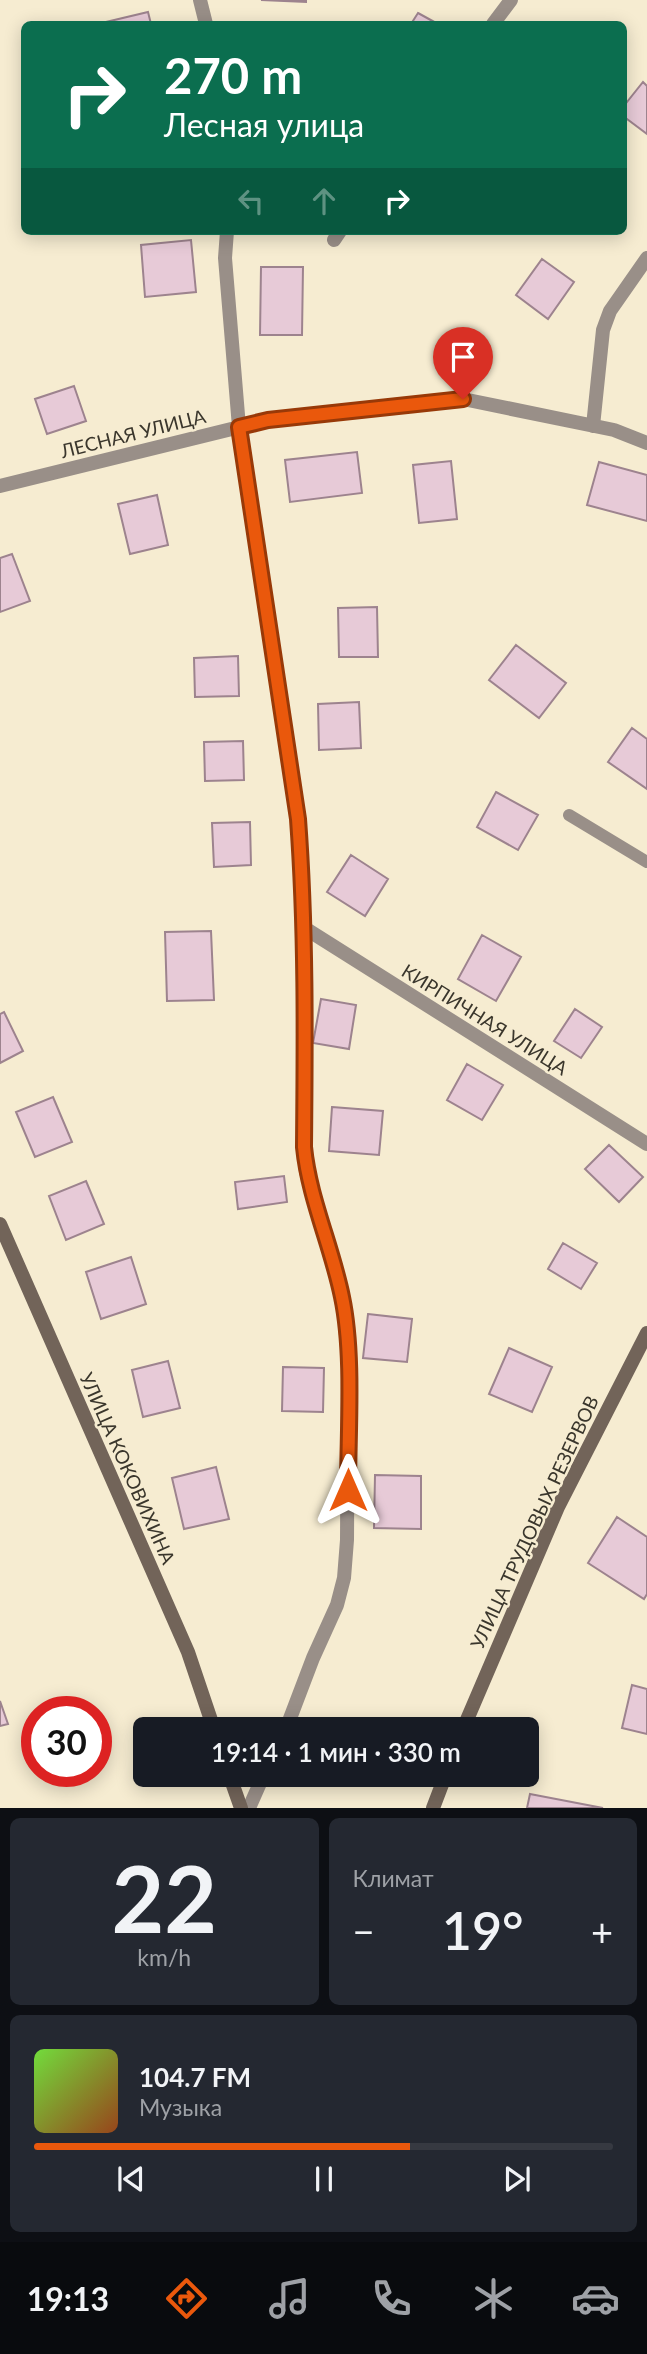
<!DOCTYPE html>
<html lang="ru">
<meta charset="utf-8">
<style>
:root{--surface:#171b24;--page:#242831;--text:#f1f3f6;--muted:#9ea1a6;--line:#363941;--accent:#ea580c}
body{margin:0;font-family:Lato,sans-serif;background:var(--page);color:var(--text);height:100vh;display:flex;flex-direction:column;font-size:26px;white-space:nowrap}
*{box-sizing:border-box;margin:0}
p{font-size:23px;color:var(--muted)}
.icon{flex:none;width:38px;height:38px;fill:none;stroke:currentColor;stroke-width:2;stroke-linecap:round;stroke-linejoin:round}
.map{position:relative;height:1808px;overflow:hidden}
.panel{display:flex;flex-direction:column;gap:10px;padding:10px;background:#0d0f14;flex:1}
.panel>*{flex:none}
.guide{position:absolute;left:21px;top:21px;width:606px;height:214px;border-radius:10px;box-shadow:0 4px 18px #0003;background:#0b6e4f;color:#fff;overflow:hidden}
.speed{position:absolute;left:21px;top:1696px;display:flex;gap:14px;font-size:35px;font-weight:700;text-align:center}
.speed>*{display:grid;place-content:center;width:91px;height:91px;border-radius:50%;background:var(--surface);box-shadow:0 4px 18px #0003;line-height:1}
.speed .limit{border:10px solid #d22;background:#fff;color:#111}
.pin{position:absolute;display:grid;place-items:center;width:60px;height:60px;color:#fff;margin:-72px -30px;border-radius:50% 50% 50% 0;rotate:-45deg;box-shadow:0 0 7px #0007}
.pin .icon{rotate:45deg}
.me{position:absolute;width:77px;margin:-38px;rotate:0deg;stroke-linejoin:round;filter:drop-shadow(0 0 5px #0008)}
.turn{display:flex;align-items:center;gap:24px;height:147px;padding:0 28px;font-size:32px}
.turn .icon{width:91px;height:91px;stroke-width:2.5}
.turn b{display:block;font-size:49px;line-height:60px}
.lanes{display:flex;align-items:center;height:66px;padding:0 28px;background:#0003;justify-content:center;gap:35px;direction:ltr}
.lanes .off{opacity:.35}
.big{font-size:52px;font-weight:600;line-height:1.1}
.panel .tile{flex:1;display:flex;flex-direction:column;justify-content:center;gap:10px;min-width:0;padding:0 24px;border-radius:10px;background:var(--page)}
.panel .dial{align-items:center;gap:0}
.dial b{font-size:91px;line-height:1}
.song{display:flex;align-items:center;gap:21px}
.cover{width:84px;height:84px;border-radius:10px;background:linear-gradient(135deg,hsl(100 70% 55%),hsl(20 70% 35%))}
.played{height:7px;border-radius:4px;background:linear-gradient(90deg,var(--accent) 65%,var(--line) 65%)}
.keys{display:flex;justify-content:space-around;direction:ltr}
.heat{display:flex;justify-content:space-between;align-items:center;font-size:38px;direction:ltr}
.panel .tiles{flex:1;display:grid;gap:10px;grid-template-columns:1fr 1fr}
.tile:last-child{grid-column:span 2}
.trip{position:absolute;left:133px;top:1717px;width:406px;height:70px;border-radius:10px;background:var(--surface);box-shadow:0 4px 18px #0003;font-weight:600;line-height:70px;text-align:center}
.tabs{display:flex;height:112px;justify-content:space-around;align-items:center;background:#090b0e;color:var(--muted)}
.tabs .icon{width:49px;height:49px}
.tabs .on{color:var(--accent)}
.tabs b{font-size:32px;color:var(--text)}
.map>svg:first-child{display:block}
.building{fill:#e7cad7;stroke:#9d838e;stroke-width:2}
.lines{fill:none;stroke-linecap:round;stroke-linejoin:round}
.lane{stroke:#998f88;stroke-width:12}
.street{stroke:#998f88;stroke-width:14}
.secondary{stroke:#726459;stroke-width:14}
.route-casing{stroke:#983908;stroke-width:18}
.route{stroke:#ea580c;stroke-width:12}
.labels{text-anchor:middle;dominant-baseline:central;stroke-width:5;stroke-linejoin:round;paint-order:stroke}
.street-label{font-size:19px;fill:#3a362c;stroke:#f6ecd1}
</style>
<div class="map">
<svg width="647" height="1808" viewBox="0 0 647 1808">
<rect width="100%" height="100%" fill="#f6ecd1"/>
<path class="building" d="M261,0H306V2Z
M148,12L151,24H107L106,22Z
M418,13L438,24H411Z
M643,82L647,86V134L623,116V107Z
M191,240L196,292L145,297L141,245Z
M542,259L574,282L548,319L516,295Z
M261,267H303L302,335H260Z
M74,386L86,421L47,434L35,399Z
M357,452L362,493L290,502L285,460Z
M451,461L457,519L419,523L413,465Z
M599,462L647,475V521L587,505Z
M157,495L168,545L130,554L118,504Z
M12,554L30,601L0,612V558Z
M377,607L378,657H339L338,608Z
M516,645L566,683L539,718L489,680Z
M238,656L239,696L195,697L194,658Z
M359,702L361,748L319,750L318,704Z
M632,728L647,739V789L608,762Z
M243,741L244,780L205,781L204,742Z
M496,792L538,815L518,850L477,827Z
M250,822L251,865L214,867L212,823Z
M351,855L388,879L365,916L327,892Z
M211,931L214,1000L167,1001L165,932Z
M482,935L521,957L496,1001L458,979Z
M321,999L356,1005L349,1049L313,1043Z
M575,1009L602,1027L581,1058L554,1041Z
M4,1012L23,1051L0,1063V1014Z
M467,1064L503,1085L482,1120L447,1100Z
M53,1097L72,1142L35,1157L16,1112Z
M332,1107L383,1111L379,1155L329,1151Z
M609,1145L643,1177L619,1202L585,1169Z
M284,1176L287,1202L238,1209L235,1182Z
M86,1181L104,1224L66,1240L49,1196Z
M563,1243L597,1263L581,1289L548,1269Z
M131,1257L146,1304L101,1319L86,1272Z
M368,1314L412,1319L407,1362L363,1358Z
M509,1348L552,1367L532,1412L489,1394Z
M168,1361L180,1408L143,1417L132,1370Z
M283,1367L324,1368L323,1412L282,1411Z
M216,1467L229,1519L184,1529L172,1478Z
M375,1475L421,1476V1529L374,1528Z
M617,1517L647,1537V1594L644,1599L588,1563Z
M632,1685L647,1689V1734L622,1728Z
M0,1701L8,1724L0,1726Z
M530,1794L603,1808H527Z"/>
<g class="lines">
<path class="lane" d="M569,815L647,862"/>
<path class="street" d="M200,0L206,24
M493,24L511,0
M227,231L225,258L239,427L298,819L302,873L304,985V1147L306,1172L343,1298L345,1321L348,1365L347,1540L344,1578L337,1605L313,1658L286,1729
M334,240L340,231
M593,426L603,330L610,311L647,258
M0,486L268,420L463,399L614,430L647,443
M303,927L647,1144
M249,1808L264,1774"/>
<path class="secondary" d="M0,1224L188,1652L214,1729
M463,1729L558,1507L647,1333
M229,1774L241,1808
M433,1808L446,1774"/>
</g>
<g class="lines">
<g class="route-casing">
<path id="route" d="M348,1490C348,1431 354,1354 342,1297C332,1247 309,1198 304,1147C305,1038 306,928 298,819L239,427L268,420L463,399"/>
</g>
<use href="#route" class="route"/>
</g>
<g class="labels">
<g class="street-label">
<text transform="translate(133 433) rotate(-14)">ЛЕСНАЯ УЛИЦА</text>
<text transform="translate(485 1019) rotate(32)">КИРПИЧНАЯ УЛИЦА</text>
<text transform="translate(128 1468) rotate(66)">УЛИЦА КОКОВИХИНА</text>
<text transform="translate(534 1522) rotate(-65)">УЛИЦА ТРУДОВЫХ РЕЗЕРВОВ</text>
</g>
</g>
</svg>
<div class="speed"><div class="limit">30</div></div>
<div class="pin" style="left:463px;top:399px;background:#d93025"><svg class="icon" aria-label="arrive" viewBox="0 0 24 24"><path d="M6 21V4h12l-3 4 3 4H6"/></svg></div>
<svg class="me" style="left:348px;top:1490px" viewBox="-20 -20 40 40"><path d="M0-17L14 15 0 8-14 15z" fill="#ea580c" stroke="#fff" stroke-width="4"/></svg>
<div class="trip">19:14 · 1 мин · 330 m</div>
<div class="guide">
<div class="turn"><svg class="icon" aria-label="right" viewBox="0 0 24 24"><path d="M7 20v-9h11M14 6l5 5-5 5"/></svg><div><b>270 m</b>Лесная улица</div></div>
<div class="lanes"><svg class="icon off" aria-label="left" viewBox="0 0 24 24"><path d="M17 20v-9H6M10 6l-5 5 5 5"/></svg><svg class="icon off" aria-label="ahead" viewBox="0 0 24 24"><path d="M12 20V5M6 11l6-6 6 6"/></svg><svg class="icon" aria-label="right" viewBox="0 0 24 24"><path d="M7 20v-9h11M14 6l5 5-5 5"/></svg></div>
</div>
</div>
<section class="panel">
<div class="tiles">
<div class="tile dial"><b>22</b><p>km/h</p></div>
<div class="tile"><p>Климат</p>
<div class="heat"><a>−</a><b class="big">19°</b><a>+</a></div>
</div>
<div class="tile">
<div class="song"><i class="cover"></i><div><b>104.7 FM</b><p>Музыка</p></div></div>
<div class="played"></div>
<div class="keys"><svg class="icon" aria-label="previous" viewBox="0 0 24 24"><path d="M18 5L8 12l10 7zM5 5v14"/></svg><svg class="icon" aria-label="pause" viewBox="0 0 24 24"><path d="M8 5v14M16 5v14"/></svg><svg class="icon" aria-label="next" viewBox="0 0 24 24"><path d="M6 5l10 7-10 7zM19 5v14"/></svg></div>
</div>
</div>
</section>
<nav class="tabs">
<b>19:13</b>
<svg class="icon on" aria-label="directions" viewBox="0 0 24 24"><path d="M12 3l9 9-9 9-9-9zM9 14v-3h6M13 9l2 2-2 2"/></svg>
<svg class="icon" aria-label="music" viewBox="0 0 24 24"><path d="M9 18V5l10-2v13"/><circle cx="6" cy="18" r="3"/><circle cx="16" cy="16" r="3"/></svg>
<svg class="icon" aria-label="phone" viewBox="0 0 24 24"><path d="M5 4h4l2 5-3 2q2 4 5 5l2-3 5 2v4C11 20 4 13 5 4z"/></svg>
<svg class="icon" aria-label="climate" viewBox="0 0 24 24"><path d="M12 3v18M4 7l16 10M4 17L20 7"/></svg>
<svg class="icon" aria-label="car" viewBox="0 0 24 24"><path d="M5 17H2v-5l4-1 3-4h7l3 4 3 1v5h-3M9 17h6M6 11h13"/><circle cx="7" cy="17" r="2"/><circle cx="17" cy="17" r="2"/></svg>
</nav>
